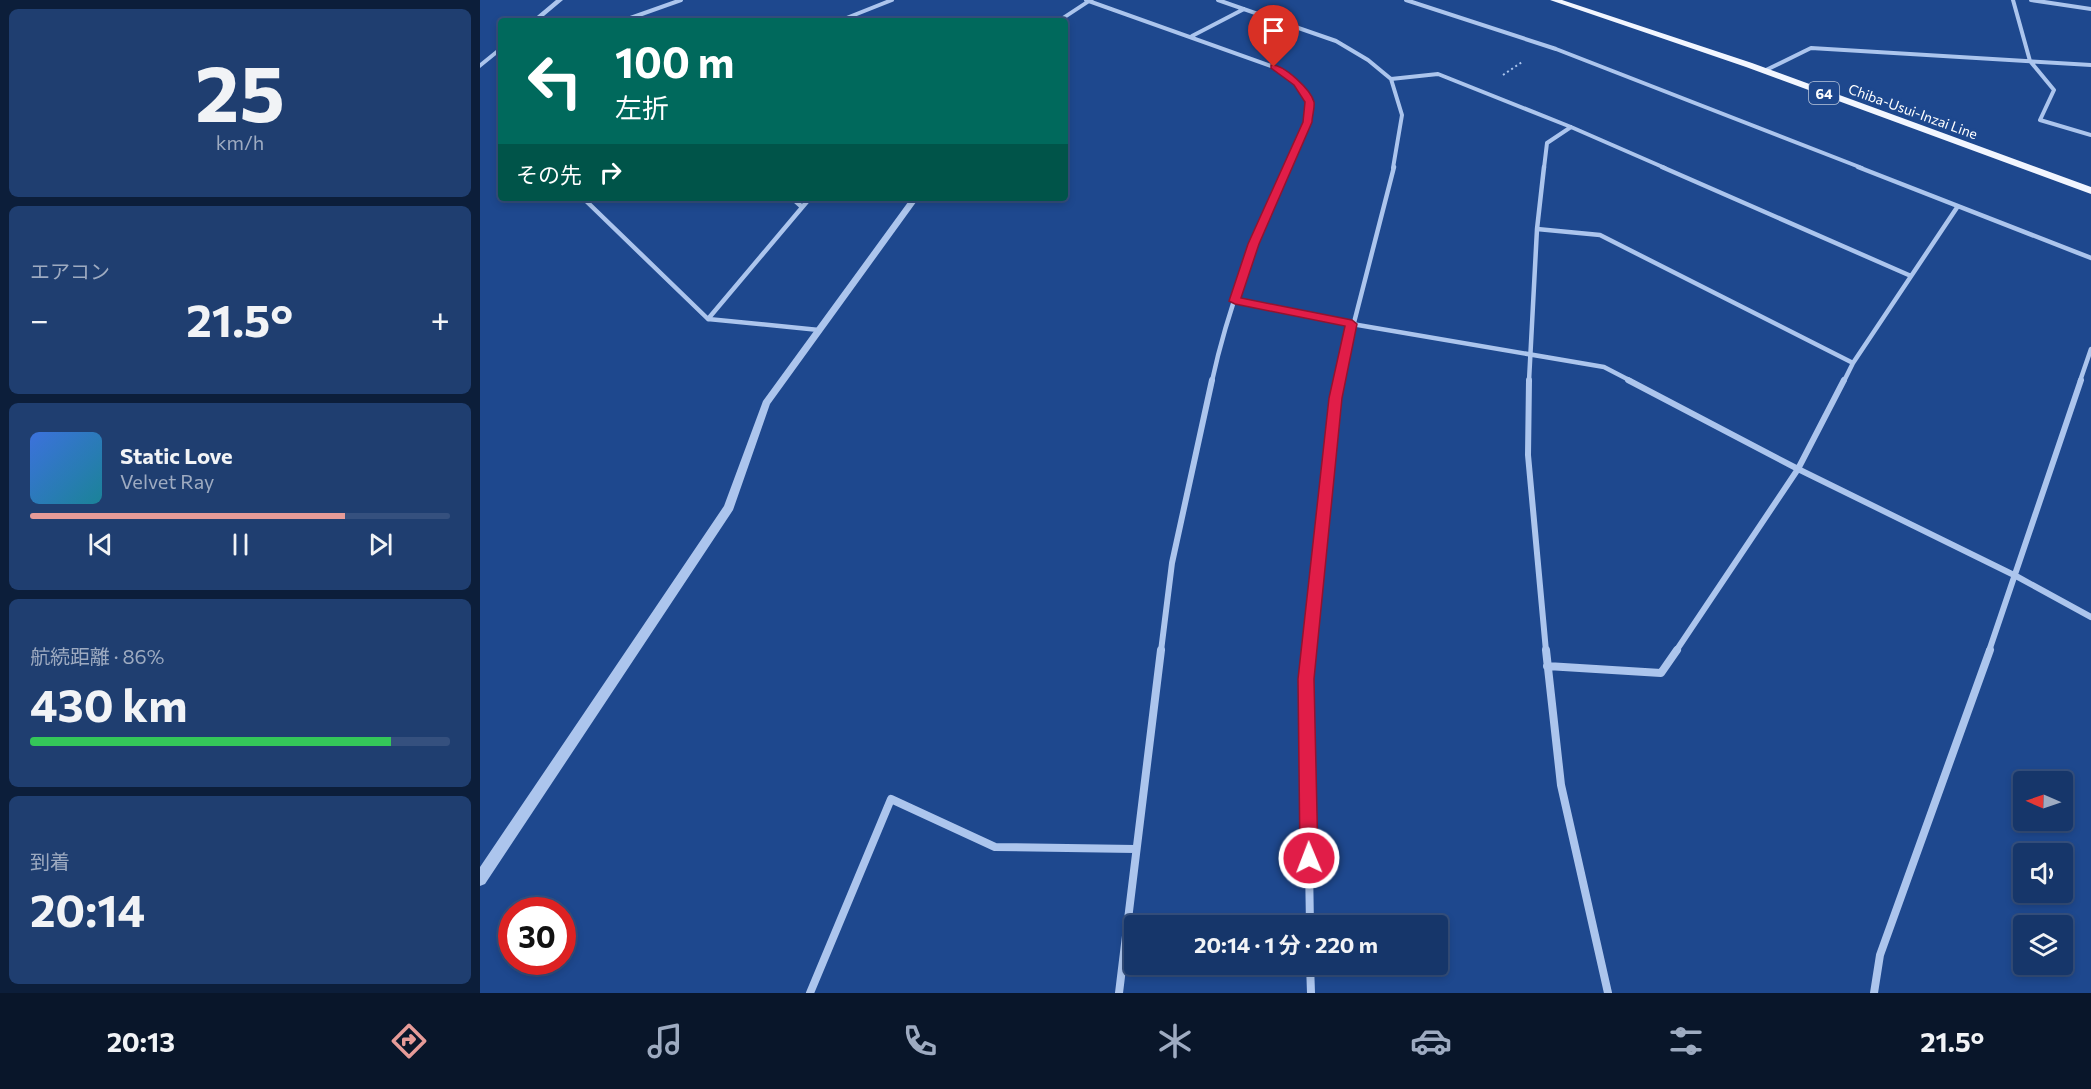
<!DOCTYPE html>
<html lang="ja">
<meta charset="utf-8">
<style>
:root{--surface:#16366a;--page:#1f3e70;--text:#f1f3f6;--muted:#9eabc1;--line:#35507e;--accent:#e69b98}
body{margin:0;font-family:Commissioner,"Noto Sans JP",sans-serif;background:var(--page);color:var(--text);height:100vh;display:flex;flex-direction:column;font-size:22px;white-space:nowrap}
*{box-sizing:border-box;margin:0}
p{font-size:20px;color:var(--muted)}
.icon{flex:none;width:33px;height:33px;fill:none;stroke:currentColor;stroke-width:2;stroke-linecap:round;stroke-linejoin:round}
.map{position:relative;flex:1;overflow:hidden}
.panel{display:flex;flex-direction:column;gap:9px;padding:9px;background:#0c1e3a;width:480px}
.panel>*{flex:none}
.hud{position:absolute;left:18px;top:18px;width:570px;height:183px;border-radius:6px;box-shadow:0 3px 9px #0003,0 0 0 2px var(--line);background:#00695c;color:#fff;overflow:hidden}
.needle{width:39px;rotate:272deg}
.tools{position:absolute;left:1533px;top:771px;display:grid;gap:12px}
.tools a{display:grid;place-items:center;width:60px;height:60px;border-radius:6px;background:var(--surface);box-shadow:0 3px 9px #0003,0 0 0 2px var(--line);font-size:30px}
.speed{position:absolute;left:18px;top:897px;display:flex;gap:12px;font-size:30px;font-weight:700;text-align:center}
.speed>*{display:grid;place-content:center;width:78px;height:78px;border-radius:50%;background:var(--surface);box-shadow:0 3px 9px #0003,0 0 0 2px var(--line);line-height:1}
.speed .limit{border:9px solid #d22;background:#fff;color:#111}
.pin{position:absolute;display:grid;place-items:center;width:51px;height:51px;color:#fff;margin:-62px -26px;border-radius:50% 50% 50% 0;rotate:-45deg;box-shadow:0 0 6px #0007}
.pin .icon{rotate:45deg}
.me{position:absolute;width:66px;margin:-33px;rotate:359deg;stroke-linejoin:round;filter:drop-shadow(0 0 4px #0008)}
.turn{display:flex;align-items:center;gap:21px;height:126px;padding:0 18px;font-size:27px}
.turn .icon{width:78px;height:78px;stroke-width:2.5}
.turn b{display:block;font-size:42px;line-height:51px}
.then{display:flex;align-items:center;height:57px;padding:0 18px;background:#0003;gap:12px;font-size:22px}
.big{font-size:45px;font-weight:700;line-height:1.1}
.panel .tile{flex:1;display:flex;flex-direction:column;justify-content:center;gap:9px;min-width:0;padding:0 21px;border-radius:9px;background:var(--page)}
.panel .dial{align-items:center;gap:0}
.dial b{font-size:78px;line-height:1}
.song{display:flex;align-items:center;gap:18px}
.cover{width:72px;height:72px;border-radius:9px;background:linear-gradient(135deg,hsl(220 70% 55%),hsl(190 70% 35%))}
.played{height:6px;border-radius:3px;background:linear-gradient(90deg,var(--accent) 75%,var(--line) 75%)}
.keys{display:flex;justify-content:space-around;direction:ltr}
.heat{display:flex;justify-content:space-between;align-items:center;font-size:33px;direction:ltr}
.charge{height:9px;border-radius:4px;background:linear-gradient(90deg,#34c759 86%,var(--line) 0)}
.trip{position:absolute;left:644px;top:915px;width:324px;height:60px;border-radius:6px;background:var(--surface);box-shadow:0 3px 9px #0003,0 0 0 2px var(--line);font-weight:700;line-height:60px;text-align:center}
.tab-bar{display:flex;height:96px;justify-content:space-around;align-items:center;background:#09162a;color:var(--muted)}
.tab-bar .icon{width:42px;height:42px}
.tab-bar .on{color:var(--accent)}
.tab-bar b{font-size:27px;color:var(--text)}
main{display:flex;flex:1;min-height:0}
.map>svg:first-child{display:block}
.lines{fill:none;stroke-linecap:round;stroke-linejoin:round}
.path{stroke:#acc5ed;stroke-width:2;stroke-dasharray:2 3;stroke-linecap:butt}
.minor-far3{stroke:#acc5ed;stroke-width:4}
.minor-far2{stroke:#acc5ed;stroke-width:4.5}
.minor-far1{stroke:#acc5ed;stroke-width:6}
.minor{stroke:#acc5ed;stroke-width:8}
.tertiary{fill:#acc5ed;fill-rule:evenodd}
.primary{fill:#f2f6ff;fill-rule:evenodd}
.route{fill:#e11d48;stroke:#92132f;stroke-width:1.5}
.labels{text-anchor:middle;dominant-baseline:central;stroke-width:6;stroke-linejoin:round;paint-order:stroke}
.shield{fill:#1e488e;stroke:#bcc8dd;stroke-width:1.5}
.shield-label{font-size:14px;font-weight:bold;fill:#fff}
.far-street-label{font-size:14px;fill:#fff;stroke:#1e488e}
</style>
<main>
<section class="panel">
<div class="tile dial"><b>25</b><p>km/h</p></div>
<div class="tile"><p>エアコン</p>
<div class="heat"><a>−</a><b class="big">21.5°</b><a>+</a></div>
</div>
<div class="tile">
<div class="song"><i class="cover"></i><div><b>Static Love</b><p>Velvet Ray</p></div></div>
<div class="played"></div>
<div class="keys"><svg class="icon" aria-label="previous" viewBox="0 0 24 24"><path d="M18 5L8 12l10 7zM5 5v14"/></svg><svg class="icon" aria-label="pause" viewBox="0 0 24 24"><path d="M8 5v14M16 5v14"/></svg><svg class="icon" aria-label="next" viewBox="0 0 24 24"><path d="M6 5l10 7-10 7zM19 5v14"/></svg></div>
</div>
<div class="tile"><p>航続距離 · 86%</p><b class="big">430 km</b><div class="charge"></div></div>
<div class="tile"><p>到着</p><b class="big">20:14</b></div>
</section>
<div class="map">
<svg width="1611" height="993" viewBox="0 0 1611 993">
<rect width="100%" height="100%" fill="#1e488e"/>
<g class="lines">
<path class="path" d="M1023,75L1042,62"/>
<path class="minor-far3" d="M606,0L794,67C801,72 812,77 818,84C841,110 818,141 806,168
M738,0L856,41L888,60L911,79L922,115L913,168
M926,0L1076,49L1382,168
M1533,0L1550,61L1574,90L1560,120L1611,135
M1551,0L1611,9
M142,21L201,0
M359,21L412,0
M712,36L764,9
M1284,71L1331,48L1611,65
M911,79L958,74L1091,127L1185,168
M1064,168L1067,143L1091,127"/>
<path class="minor-far2" d="M1182,167L1431,276
M1378,167L1611,258
M103,198L228,319L339,330
M312,198L322,207
M1057,229L1120,235L1373,363
M755,301L872,324L1124,367L1151,381
M228,319L330,198
M732,381C748,307 776,236 807,167
M859,381L914,167
M1049,381L1057,229L1064,167
M1364,381L1373,363L1478,206
M1600,381L1611,349"/>
<path class="minor-far1" d="M1049,380L1048,455L1066,651
M1148,380L1318,469L1536,576L1611,617
M681,651L692,563L732,380
M829,651L855,398L859,380
M1196,651L1318,469L1364,380
M1509,651L1601,380"/>
<path class="minor" d="M829,650L826,679L830,926
M1066,650L1081,785L1128,993
M1067,666L1181,673L1197,650
M830,964L831,993
M330,993L411,799L515,847L655,849
M639,993L681,650
M1394,993L1400,955L1510,650"/>
<path class="tertiary" d="M76,0H83L58,21H51Z
M607,0H614L582,21H575Z
M21,46V51L0,68V63Z
M431,198H439L290,404L253,510L5,884L0,886V867L244,506L283,401Z"/>
<path class="primary" d="M1070,0H1082L1272,63L1611,187V194L1266,67Z"/>
</g>
<path class="route" d="M791,65C804,64 831,90 834,102C835,108 832,116 832,122L779,244L761,298L872,320L877,324L862,398L834,679L838,858L835,865L829,867L822,865L820,858L818,679L849,398L865,326L755,304L749,301L768,244L823,122L825,102L814,85L791,68Z"/>
<g class="labels">
<rect class="shield" x="1329" y="82" width="30" height="22" rx="4.5"/>
<g class="shield-label">
<text x="1344" y="93">64</text>
</g>
<g class="far-street-label">
<text transform="translate(1433 111) rotate(20)">Chiba-Usui-Inzai Line</text>
</g>
</g>
</svg>
<div class="tools">
<a><svg class="needle" viewBox="-14 -14 28 28"><path d="M0-13l5 13h-10z" fill="#e53935"/><path d="M0 13l5-13h-10z" fill="#9eabc1"/></svg></a>
<a><svg class="icon" aria-label="sound" viewBox="0 0 24 24"><path d="M4 9h4l5-4v14l-5-4H4zM17 9q2 3 0 6"/></svg></a>
<a><svg class="icon" aria-label="layers" viewBox="0 0 24 24"><path d="M12 4l9 5-9 5-9-5zM3 14l9 5 9-5"/></svg></a>
</div>
<div class="speed"><div class="limit">30</div></div>
<div class="pin" style="left:794px;top:67px;background:#d93025"><svg class="icon" aria-label="arrive" viewBox="0 0 24 24"><path d="M6 21V4h12l-3 4 3 4H6"/></svg></div>
<svg class="me" style="left:829px;top:858px" viewBox="-20 -20 40 40"><circle r="17" fill="#e11d48" stroke="#fff" stroke-width="3"/><path d="M0-11L8 9 0 5-8 9z" fill="#fff"/></svg>
<div class="trip">20:14 · 1 分 · 220 m</div>
<div class="hud">
<div class="turn"><svg class="icon" aria-label="left" viewBox="0 0 24 24"><path d="M17 20v-9H6M10 6l-5 5 5 5"/></svg><div><b>100 m</b>左折</div></div>
<div class="then">その先<svg class="icon" aria-label="right" viewBox="0 0 24 24"><path d="M7 20v-9h11M14 6l5 5-5 5"/></svg></div>
</div>
</div>
</main>
<nav class="tab-bar">
<b>20:13</b>
<svg class="icon on" aria-label="directions" viewBox="0 0 24 24"><path d="M12 3l9 9-9 9-9-9zM9 14v-3h6M13 9l2 2-2 2"/></svg>
<svg class="icon" aria-label="music" viewBox="0 0 24 24"><path d="M9 18V5l10-2v13"/><circle cx="6" cy="18" r="3"/><circle cx="16" cy="16" r="3"/></svg>
<svg class="icon" aria-label="phone" viewBox="0 0 24 24"><path d="M5 4h4l2 5-3 2q2 4 5 5l2-3 5 2v4C11 20 4 13 5 4z"/></svg>
<svg class="icon" aria-label="climate" viewBox="0 0 24 24"><path d="M12 3v18M4 7l16 10M4 17L20 7"/></svg>
<svg class="icon" aria-label="car" viewBox="0 0 24 24"><path d="M5 17H2v-5l4-1 3-4h7l3 4 3 1v5h-3M9 17h6M6 11h13"/><circle cx="7" cy="17" r="2"/><circle cx="17" cy="17" r="2"/></svg>
<svg class="icon" aria-label="filters" viewBox="0 0 24 24"><path d="M4 7h16M4 17h16"/><circle cx="9" cy="7" r="2"/><circle cx="15" cy="17" r="2"/></svg>
<b>21.5°</b>
</nav>
